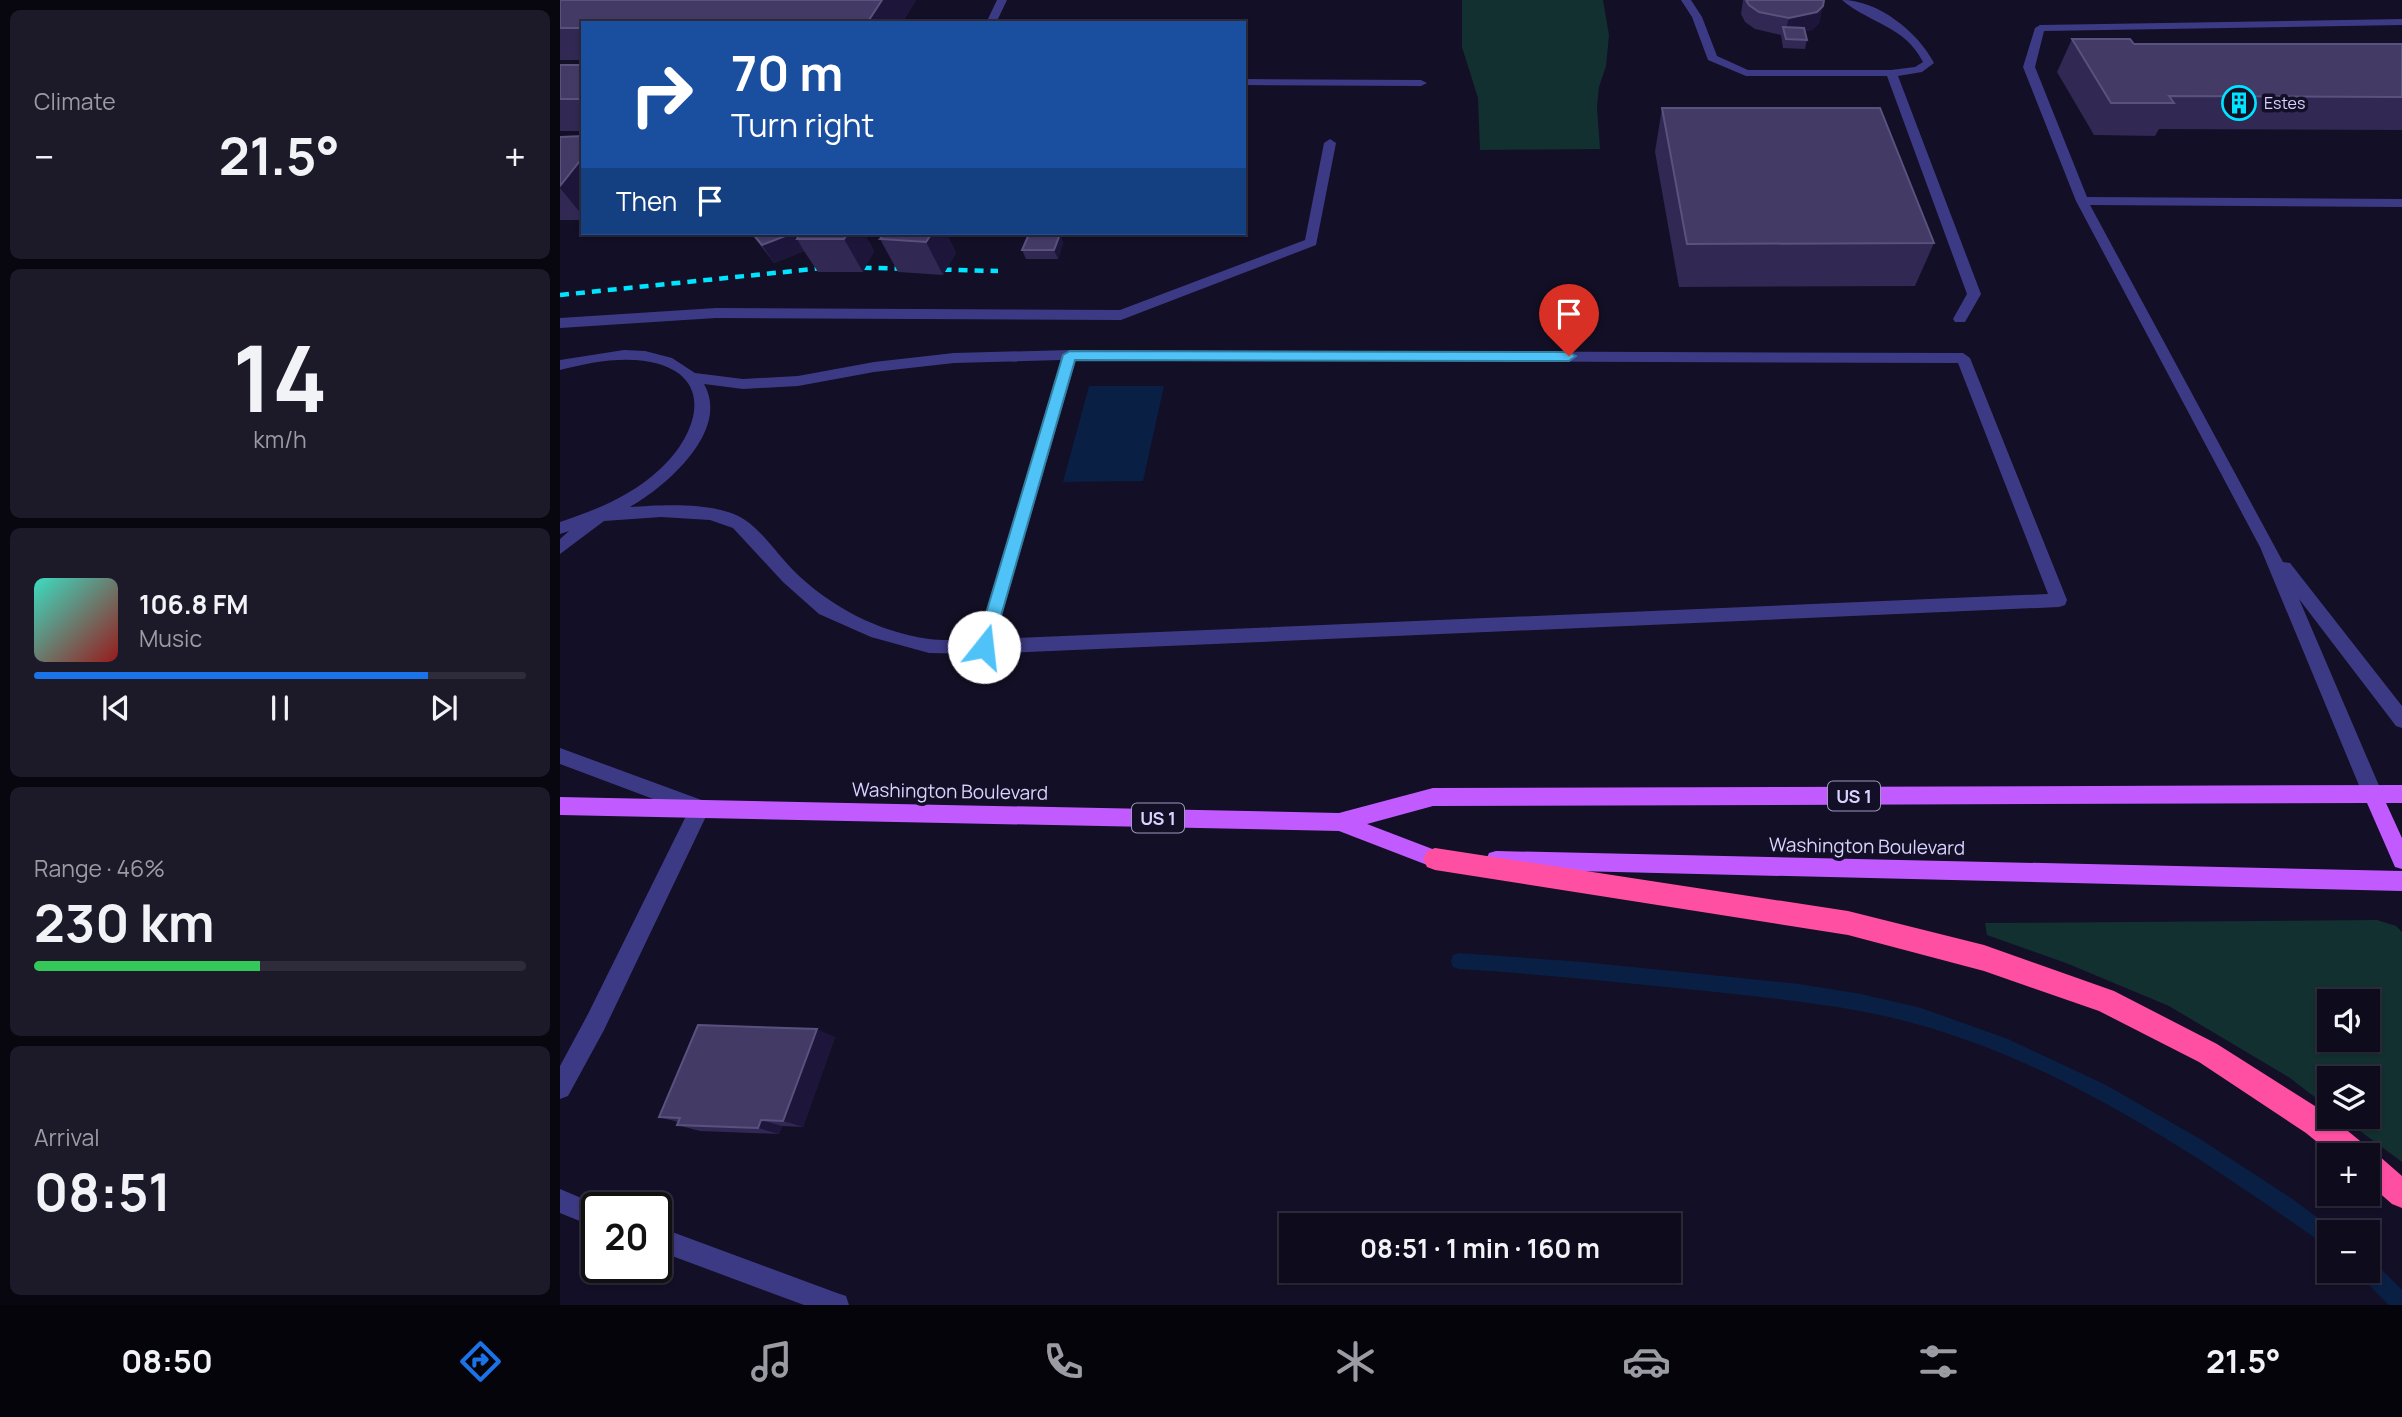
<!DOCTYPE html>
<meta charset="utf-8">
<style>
:root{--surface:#0e0b1c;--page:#1c1929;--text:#f1f3f6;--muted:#9b9ba3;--line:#2e2b3b;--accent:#1a73e8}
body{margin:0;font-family:Manrope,sans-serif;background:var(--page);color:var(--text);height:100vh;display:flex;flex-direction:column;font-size:26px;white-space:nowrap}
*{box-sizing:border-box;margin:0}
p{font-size:23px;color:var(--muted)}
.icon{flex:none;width:38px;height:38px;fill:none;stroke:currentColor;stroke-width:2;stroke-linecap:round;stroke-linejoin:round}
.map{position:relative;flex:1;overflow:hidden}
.sheet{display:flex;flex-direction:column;gap:10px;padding:10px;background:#08060f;width:560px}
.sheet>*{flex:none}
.hud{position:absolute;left:21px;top:21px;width:665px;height:214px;border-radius:0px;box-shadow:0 2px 5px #0004,0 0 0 2px var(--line);background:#1a4fa0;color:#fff;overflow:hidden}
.tools{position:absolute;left:1757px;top:989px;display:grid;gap:14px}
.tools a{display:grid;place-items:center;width:63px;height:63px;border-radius:0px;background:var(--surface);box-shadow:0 2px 5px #0004,0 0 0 2px var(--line);font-size:35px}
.speed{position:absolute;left:21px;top:1192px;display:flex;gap:14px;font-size:35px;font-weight:700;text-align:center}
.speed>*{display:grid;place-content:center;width:91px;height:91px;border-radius:50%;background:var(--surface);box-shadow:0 2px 5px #0004,0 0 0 2px var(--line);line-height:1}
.speed .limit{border:4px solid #111;border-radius:10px;background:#fff;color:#111}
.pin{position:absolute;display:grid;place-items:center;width:60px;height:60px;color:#fff;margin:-72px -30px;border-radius:50% 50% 50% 0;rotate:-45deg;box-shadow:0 0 7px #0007}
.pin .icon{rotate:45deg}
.me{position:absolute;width:77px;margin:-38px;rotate:16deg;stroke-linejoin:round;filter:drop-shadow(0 0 5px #0008)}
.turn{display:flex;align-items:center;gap:24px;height:147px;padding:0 35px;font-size:32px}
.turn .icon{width:91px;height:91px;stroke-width:2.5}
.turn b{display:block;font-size:49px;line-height:60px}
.then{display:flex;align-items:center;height:66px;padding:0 35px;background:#0003;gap:14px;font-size:26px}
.big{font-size:52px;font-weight:700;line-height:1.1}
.sheet .card{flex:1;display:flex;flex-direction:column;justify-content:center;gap:10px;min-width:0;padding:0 24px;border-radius:10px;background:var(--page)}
.sheet .dial{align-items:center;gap:0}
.dial b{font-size:91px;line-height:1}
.song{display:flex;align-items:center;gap:21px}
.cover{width:84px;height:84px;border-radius:10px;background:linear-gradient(135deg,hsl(170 70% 55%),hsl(0 70% 35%))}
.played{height:7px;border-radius:4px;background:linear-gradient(90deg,var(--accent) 80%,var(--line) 80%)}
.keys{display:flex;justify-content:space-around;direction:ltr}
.heat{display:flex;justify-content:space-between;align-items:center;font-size:38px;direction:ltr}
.charge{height:10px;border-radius:5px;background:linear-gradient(90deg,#34c759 46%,var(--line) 0)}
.trip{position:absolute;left:719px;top:1213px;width:402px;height:70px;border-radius:0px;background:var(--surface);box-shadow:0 2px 5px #0004,0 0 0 2px var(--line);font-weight:700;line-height:70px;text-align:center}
.menu{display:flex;height:112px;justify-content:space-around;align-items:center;background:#06040b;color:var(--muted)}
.menu .icon{width:49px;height:49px}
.menu .active{color:var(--accent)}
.menu b{font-size:32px;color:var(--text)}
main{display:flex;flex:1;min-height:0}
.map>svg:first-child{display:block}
.green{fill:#12302f;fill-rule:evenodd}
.water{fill:#0a1f44}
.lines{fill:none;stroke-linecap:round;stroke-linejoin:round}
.stream{fill:#0a1f44;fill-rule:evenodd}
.lane{fill:#3d3a85;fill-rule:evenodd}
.primary{fill:#c25bff;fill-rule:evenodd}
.highway{fill:#ff4fa3;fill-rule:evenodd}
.rail{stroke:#00e5ff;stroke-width:4.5;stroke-dasharray:9 7;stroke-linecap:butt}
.wall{fill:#312854}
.shaded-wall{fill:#1d163a}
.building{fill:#433a66;stroke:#5a527e;stroke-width:2}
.route{fill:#4fc3f7;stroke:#337fa1;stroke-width:2}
.labels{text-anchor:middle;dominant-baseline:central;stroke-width:7;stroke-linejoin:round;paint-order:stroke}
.far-poi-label{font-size:16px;fill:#d9d4ff;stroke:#130f26;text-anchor:start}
.shield{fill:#130f26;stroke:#9e99be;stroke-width:2}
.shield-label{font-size:18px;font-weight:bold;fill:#d9d4ff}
.street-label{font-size:19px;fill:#d9d4ff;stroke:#130f26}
</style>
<main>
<section class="sheet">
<div class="card"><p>Climate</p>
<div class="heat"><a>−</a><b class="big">21.5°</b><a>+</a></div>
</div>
<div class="card dial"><b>14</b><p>km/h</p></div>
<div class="card">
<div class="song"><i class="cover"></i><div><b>106.8 FM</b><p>Music</p></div></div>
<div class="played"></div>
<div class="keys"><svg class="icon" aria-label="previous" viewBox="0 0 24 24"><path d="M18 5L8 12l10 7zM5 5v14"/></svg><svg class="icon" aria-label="pause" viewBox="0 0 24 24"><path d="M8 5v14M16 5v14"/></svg><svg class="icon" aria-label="next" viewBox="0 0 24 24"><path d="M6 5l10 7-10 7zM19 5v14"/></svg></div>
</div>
<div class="card"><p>Range · 46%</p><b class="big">230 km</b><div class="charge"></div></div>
<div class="card"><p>Arrival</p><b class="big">08:51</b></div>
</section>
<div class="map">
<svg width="1842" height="1305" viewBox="0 0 1842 1305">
<rect width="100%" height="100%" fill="#130f26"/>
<path class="green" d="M902,0H1043L1049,35L1046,66L1039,87L1037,107L1040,149L920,150L918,98L902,47Z
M1817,920L1836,926L1842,932V1162L1781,1117L1808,1116V1078H1769V1108L1730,1078L1609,1006L1506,963L1427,935L1425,923ZM1769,1001H1808V1040H1769Z"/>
<path class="water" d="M529,386H604L583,481L503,482Z"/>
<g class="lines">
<path class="stream" d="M899,953L1023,962L1239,984L1301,994L1361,1008L1448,1039L1546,1085L1640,1139L1731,1198L1777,1232H1769V1245L1762,1243C1638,1156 1507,1067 1360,1025C1290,1005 1218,999 1146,991C1064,983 982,974 899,969L893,967L891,961L893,955Z
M1808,1260L1815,1263L1842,1290V1305H1829L1801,1277L1798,1270H1808Z"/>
<path class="lane" d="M437,0H447L436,23H426Z
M1121,0H1131L1142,17L1157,56L1188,70H1331L1355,67L1363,62C1344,25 1310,24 1282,0C1318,0 1358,32 1374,63L1362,72L1338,76L1421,294L1405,322H1395L1393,319L1407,294L1327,76H1186L1148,60L1132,17Z
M1842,19V25L1484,31L1475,67L1527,197L1842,199V207L1530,205L1723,562L1730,563L1842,706V728L1836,726L1739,599L1823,795L1820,801L1813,804L1806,801L1803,795L1700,547L1516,201L1463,67L1475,28L1480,25Z
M684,79L861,80L867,83L861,86L684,85Z
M770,139L776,143L756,245L561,320L156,318L0,328V318L156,308L560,310L745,240L764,143Z
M64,350L85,351L112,358L135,373L183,379L238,376L314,362L394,353L510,350L1403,353L1410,358L1507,600L1505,605L1499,607L424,654L369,653L311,637L259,614L223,582L173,528L150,520L101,517L44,521L0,554V539L9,531L0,534V522C36,510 71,496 99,470C140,433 157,372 85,361C57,357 27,363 0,370V360ZM501,360L418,640C402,639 385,641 369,639C318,632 269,606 233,570C218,555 203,532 185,520C157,501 102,505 70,507C105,487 171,431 144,384L183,389L238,386L314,372L394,363ZM516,360L1398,363L1488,594L435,639Z
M0,748L147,802L150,808L44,1030L8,1096L0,1099V1066L28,1014L128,812L0,764Z
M0,1189L45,1208H37V1228L0,1213Z
M96,1226L277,1293L286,1296L289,1305H244L96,1250Z"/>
<path class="primary" d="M1842,785V803H1826L1842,838V869L1835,867L1807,803L873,806L807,824L875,850L894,852L897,859L894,866L875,868L779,831L0,815V797L779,813L873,788Z
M936,851L1842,871V891L936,869L929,867L926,860L929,853Z"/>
<path class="highway" d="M875,848L1288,911L1424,945L1554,991L1657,1044L1766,1113L1805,1145L1807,1151L1818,1155L1842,1176V1208L1832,1204L1808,1183V1155H1773L1746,1133L1639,1062L1539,1011L1424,971L1288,935L875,870L867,867L863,859L867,851Z"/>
<path class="rail" d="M0,295L273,267L438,271"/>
</g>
<path class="wall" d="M0,0H356L342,23H23V60H0Z
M1183,0H1264L1259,23L1252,30L1245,31L1247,40L1245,49L1223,48L1221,35L1195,29L1185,22L1181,14Z
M1512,39L1574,44H1842V130L1599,129L1595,136L1534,135L1497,72Z
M0,65H23V131H0Z
M1102,108L1374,243L1355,286L1119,287L1095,152Z
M23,136V220H0V137Z
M191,233H304L314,251L303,272H258L244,251L214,263Z
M386,233L396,253L383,275L338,272L320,239Z
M500,234L503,243L498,259H466L462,250Z
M275,1037L243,1127L222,1126L219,1134L140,1131L117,1125L118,1122L99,1117Z"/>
<path class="shaded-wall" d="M322,0H356L342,23H307Z
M1263,6L1259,23L1252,30L1224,35L1229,18Z
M23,157V216L0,188V186Z
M233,233H304L314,251L303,272L284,239H237L244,251L214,263L202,245Z
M372,233H386L396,253L383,275L366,242Z
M500,234L503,243L498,259L494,250Z
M257,1029L275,1037L243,1127L223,1121Z
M201,1120L222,1126L219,1134L198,1128Z"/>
<path class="building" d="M0,0H322L307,23H23V28H0Z
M1186,0H1264L1263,6L1257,12L1229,18L1199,12L1189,5Z
M1223,27L1244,28L1247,40L1226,39Z
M1512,39H1570L1574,44H1842V97L1609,96L1614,103H1551Z
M0,65H23V99H0Z
M1102,108H1320L1374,243L1127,244Z
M23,136V157L0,186V137Z
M192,233H233L202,245Z
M240,233H288L284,239H237Z
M325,233H372L366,242L320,239Z
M469,234H500L494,250H462Z
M138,1025L257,1029L223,1121L201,1120L198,1128L117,1125L120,1118L99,1117Z"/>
<path class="route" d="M510,351L1009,352L1016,356L1009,361L515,360L432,647L430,652H418L416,647L503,355Z"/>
<defs>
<g id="building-ring" transform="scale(1.75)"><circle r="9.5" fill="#130f26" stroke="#00e5ff" stroke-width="1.5"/><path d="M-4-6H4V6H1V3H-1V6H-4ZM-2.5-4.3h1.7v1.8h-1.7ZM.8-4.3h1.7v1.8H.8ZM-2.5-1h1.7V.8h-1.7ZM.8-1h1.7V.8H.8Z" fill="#00e5ff"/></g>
</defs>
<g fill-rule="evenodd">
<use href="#building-ring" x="1679" y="103"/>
</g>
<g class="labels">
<g class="far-poi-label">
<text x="1704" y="103">Estes</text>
</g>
<g class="shield">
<rect x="1268" y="781.5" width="52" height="29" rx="5"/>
<rect x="572" y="803.5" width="52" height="29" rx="5"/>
</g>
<g class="shield-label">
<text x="1294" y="796">US 1</text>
<text x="598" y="818">US 1</text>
</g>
<g class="street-label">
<text transform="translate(390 791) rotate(1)">Washington Boulevard</text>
<text transform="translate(1307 846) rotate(1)">Washington Boulevard</text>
</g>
</g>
</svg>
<div class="tools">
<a><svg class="icon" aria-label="sound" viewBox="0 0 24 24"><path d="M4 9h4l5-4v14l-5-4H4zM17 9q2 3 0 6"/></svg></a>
<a><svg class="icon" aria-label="layers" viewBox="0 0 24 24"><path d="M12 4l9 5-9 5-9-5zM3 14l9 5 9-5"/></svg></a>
<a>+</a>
<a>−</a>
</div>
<div class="speed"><div class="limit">20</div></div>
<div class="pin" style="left:1009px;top:356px;background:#d93025"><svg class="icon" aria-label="arrive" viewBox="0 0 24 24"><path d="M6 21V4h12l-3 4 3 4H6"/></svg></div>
<svg class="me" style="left:424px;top:647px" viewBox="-20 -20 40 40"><circle r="19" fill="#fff"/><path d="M0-13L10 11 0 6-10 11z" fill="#4fc3f7"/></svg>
<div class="trip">08:51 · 1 min · 160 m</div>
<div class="hud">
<div class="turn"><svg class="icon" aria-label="right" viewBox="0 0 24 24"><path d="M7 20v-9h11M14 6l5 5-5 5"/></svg><div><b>70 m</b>Turn right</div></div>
<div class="then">Then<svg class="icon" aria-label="arrive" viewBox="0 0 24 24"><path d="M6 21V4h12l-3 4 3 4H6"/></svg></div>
</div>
</div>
</main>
<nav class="menu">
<b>08:50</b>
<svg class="icon active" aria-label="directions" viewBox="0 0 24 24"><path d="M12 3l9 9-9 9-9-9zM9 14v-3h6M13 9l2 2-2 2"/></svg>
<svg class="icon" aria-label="music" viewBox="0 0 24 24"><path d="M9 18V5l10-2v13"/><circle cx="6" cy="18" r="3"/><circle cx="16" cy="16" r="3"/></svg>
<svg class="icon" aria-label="phone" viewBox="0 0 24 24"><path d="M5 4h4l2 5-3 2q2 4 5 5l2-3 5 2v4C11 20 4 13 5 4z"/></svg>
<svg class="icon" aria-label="climate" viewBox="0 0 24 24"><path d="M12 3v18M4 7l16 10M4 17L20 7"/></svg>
<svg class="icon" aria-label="car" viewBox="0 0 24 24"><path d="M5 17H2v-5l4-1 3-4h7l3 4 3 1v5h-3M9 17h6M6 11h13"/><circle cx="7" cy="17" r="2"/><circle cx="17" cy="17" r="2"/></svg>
<svg class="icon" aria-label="filters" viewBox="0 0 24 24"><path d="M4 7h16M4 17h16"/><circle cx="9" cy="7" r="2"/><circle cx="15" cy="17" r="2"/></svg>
<b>21.5°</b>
</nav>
